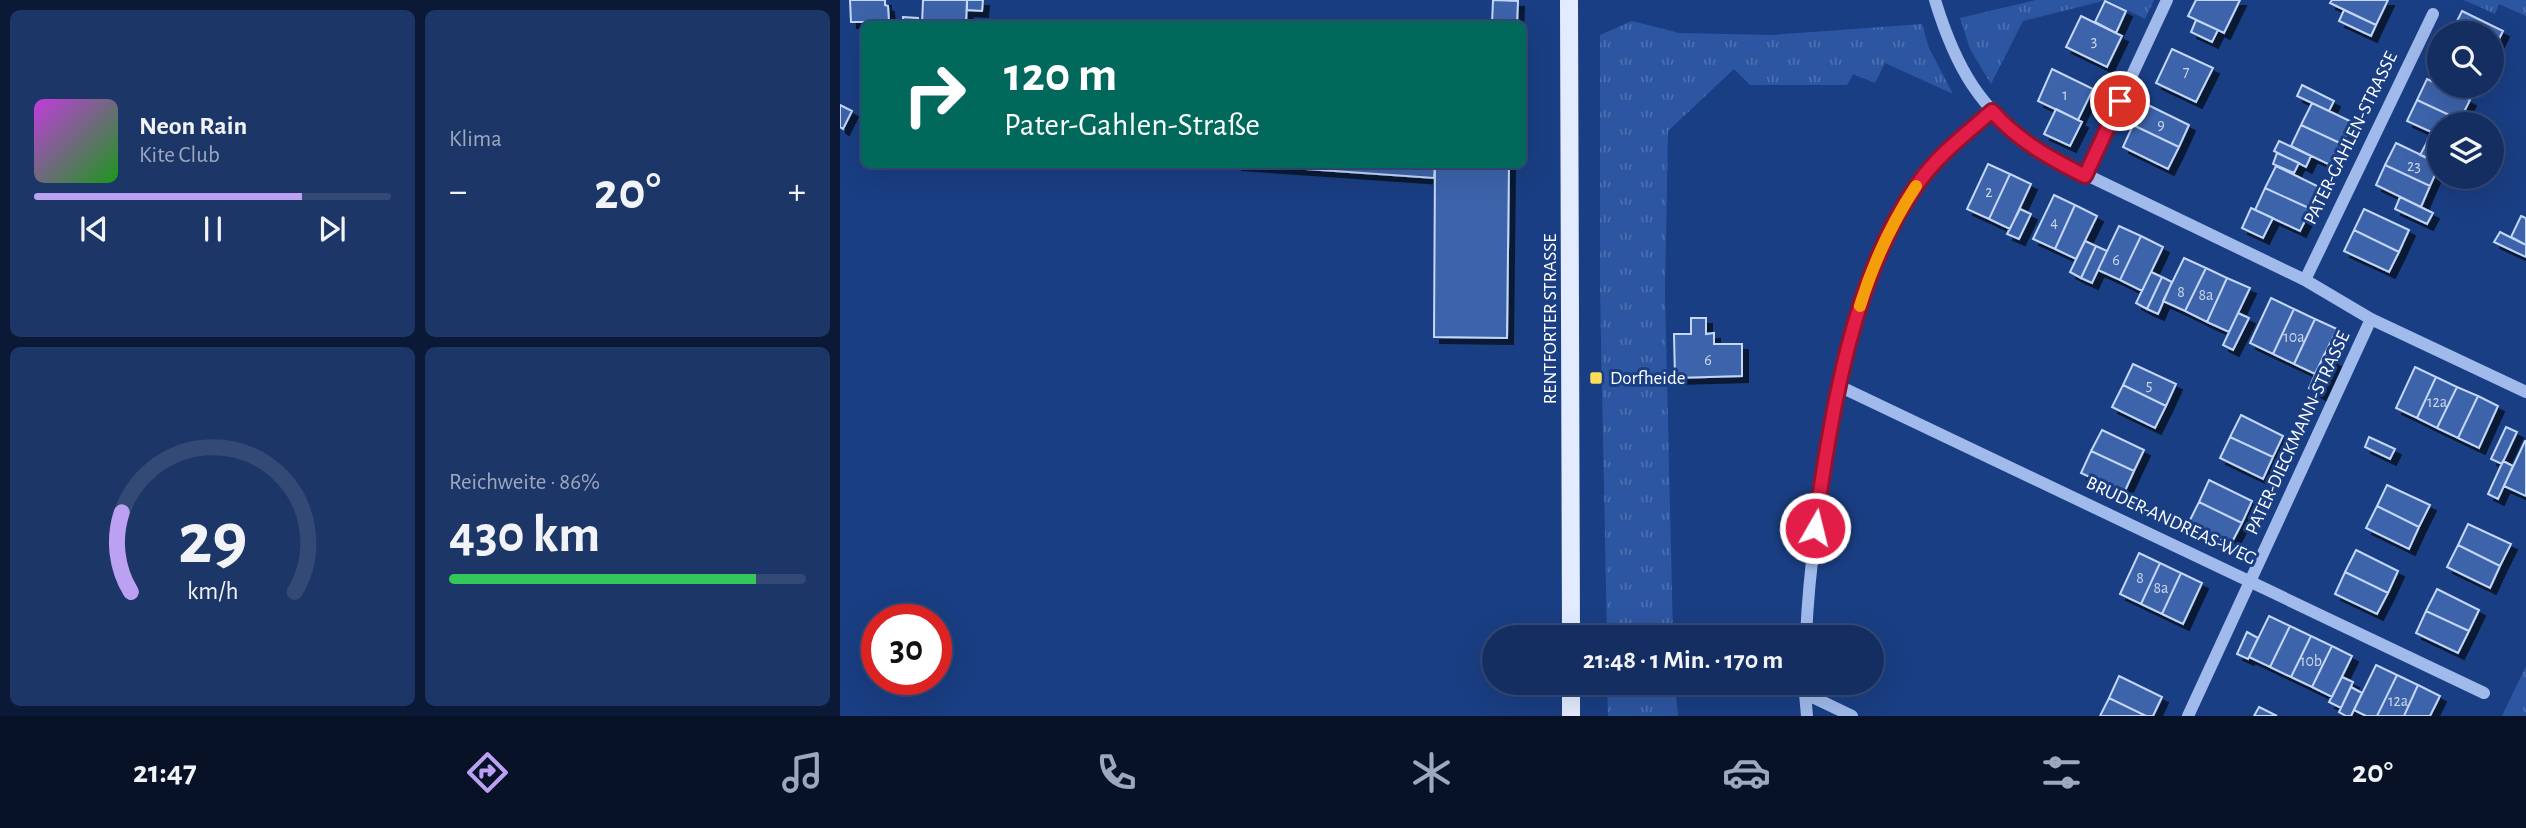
<!DOCTYPE html>
<html lang="de">
<meta charset="utf-8">
<style>
:root{--surface:#142e62;--page:#1d3668;--text:#f1f3f6;--muted:#9da8be;--line:#334a77;--accent:#bca0f2}
body{margin:0;font-family:"Alegreya Sans",sans-serif;background:var(--page);color:var(--text);height:100vh;display:flex;flex-direction:column;font-size:26px;white-space:nowrap}
*{box-sizing:border-box;margin:0}
p{font-size:23px;color:var(--muted)}
.icon{flex:none;width:38px;height:38px;fill:none;stroke:currentColor;stroke-width:2;stroke-linecap:round;stroke-linejoin:round}
.map{position:relative;flex:1;overflow:hidden}
.drawer{display:flex;flex-direction:column;gap:10px;padding:10px;background:#0b1936;width:840px}
.drawer>*{flex:none}
.guide{position:absolute;left:21px;top:21px;width:665px;height:147px;border-radius:10px;box-shadow:0 7px 28px #0002,0 0 0 2px var(--line);background:#00695c;color:#fff;overflow:hidden}
.tools{position:absolute;left:1587px;top:21px;display:grid;gap:14px}
.tools a{display:grid;place-items:center;width:77px;height:77px;border-radius:50%;background:var(--surface);box-shadow:0 7px 28px #0002,0 0 0 2px var(--line);font-size:35px}
.speed{position:absolute;left:21px;top:604px;display:flex;gap:14px;font-size:35px;font-weight:700;text-align:center}
.speed>*{display:grid;place-content:center;width:91px;height:91px;border-radius:50%;background:var(--surface);box-shadow:0 7px 28px #0002,0 0 0 2px var(--line);line-height:1}
.speed .limit{border:10px solid #d22;background:#fff;color:#111}
.pin{position:absolute;display:grid;place-items:center;width:60px;height:60px;color:#fff;margin:-30px;border:4px solid #fff;border-radius:50%;box-shadow:0 2px 7px #0007}
.me{position:absolute;width:77px;margin:-38px;rotate:8deg;stroke-linejoin:round;filter:drop-shadow(0 0 5px #0008)}
.turn{display:flex;align-items:center;gap:24px;height:147px;padding:0 28px;font-size:32px}
.turn .icon{width:91px;height:91px;stroke-width:2.5}
.turn b{display:block;font-size:49px;line-height:60px}
.big{font-size:52px;font-weight:600;line-height:1.1}
.drawer .tile{flex:1;display:flex;flex-direction:column;justify-content:center;gap:10px;min-width:0;padding:0 24px;border-radius:10px;background:var(--page)}
.drawer .dial{align-items:center;gap:0}
.dial svg{height:182px;overflow:visible;fill:none;stroke:var(--line);stroke-width:7;stroke-linecap:round;text-anchor:middle}
.dial text{fill:var(--text);stroke:none}
.song{display:flex;align-items:center;gap:21px}
.cover{width:84px;height:84px;border-radius:10px;background:linear-gradient(135deg,hsl(290 70% 55%),hsl(120 70% 35%))}
.played{height:7px;border-radius:4px;background:linear-gradient(90deg,var(--accent) 75%,var(--line) 75%)}
.keys{display:flex;justify-content:space-around;direction:ltr}
.heat{display:flex;justify-content:space-between;align-items:center;font-size:38px;direction:ltr}
.charge{height:10px;border-radius:5px;background:linear-gradient(90deg,#34c759 86%,var(--line) 0)}
.drawer .tiles{flex:1;display:grid;gap:10px;grid-template-columns:repeat(2,1fr)}
.trip{position:absolute;left:642px;top:625px;width:402px;height:70px;border-radius:35px;background:var(--surface);box-shadow:0 7px 28px #0002,0 0 0 2px var(--line);font-weight:600;line-height:70px;text-align:center}
.tab-bar{display:flex;height:112px;justify-content:space-around;align-items:center;background:#081227;color:var(--muted)}
.tab-bar .icon{width:49px;height:49px}
.tab-bar .current{color:var(--accent)}
.tab-bar b{font-size:32px;color:var(--text)}
main{display:flex;flex:1;min-height:0}
.map>svg:first-child{display:block}
.grass{fill:url(#grass-tufts)}
.building{fill:#3e64aa;stroke:#c3d7f8;stroke-width:2;filter:url(#shadow)}
.lines{fill:none;stroke-linecap:round;stroke-linejoin:round}
.minor{stroke:#9fbaeb;stroke-width:12}
.major{stroke:#e3ebff;stroke-width:18}
.route-casing{stroke:#92132f;stroke-width:18}
.route{stroke:#e11d48;stroke-width:12}
.slow{stroke:#f59e0b;stroke-width:12}
.poi-dot{fill:#fedd5a;stroke:#1a3e83;stroke-width:2.5}
.labels{text-anchor:middle;dominant-baseline:central;stroke-width:6;stroke-linejoin:round;paint-order:stroke}
.number-label{font-size:16px;fill:#cfd8ea}
.street-label{font-size:19px;fill:#fff;stroke:#1a3e83}
.poi-label{font-size:19px;fill:#fff;stroke:#1a3e83;text-anchor:start}
</style>
<main>
<section class="drawer">
<div class="tiles">
<div class="tile">
<div class="song"><i class="cover"></i><div><b>Neon Rain</b><p>Kite Club</p></div></div>
<div class="played"></div>
<div class="keys"><svg class="icon" aria-label="previous" viewBox="0 0 24 24"><path d="M18 5L8 12l10 7zM5 5v14"/></svg><svg class="icon" aria-label="pause" viewBox="0 0 24 24"><path d="M8 5v14M16 5v14"/></svg><svg class="icon" aria-label="next" viewBox="0 0 24 24"><path d="M6 5l10 7-10 7zM19 5v14"/></svg></div>
</div>
<div class="tile"><p>Klima</p>
<div class="heat"><a>−</a><b class="big">20°</b><a>+</a></div>
</div>
<div class="tile dial"><svg viewBox="0 0 100 80">
<path d="M14 69A42 42 0 1 1 86 69"/>
<path d="M14 69A42 42 0 0 1 10 34" stroke="#bca0f2"/>
<text x="50" y="56" font-size="32" font-weight="700">29</text>
<text x="50" y="72" font-size="11">km/h</text>
</svg></div>
<div class="tile"><p>Reichweite · 86%</p><b class="big">430 km</b><div class="charge"></div></div>
</div>
</section>
<div class="map">
<svg width="1686" height="716" viewBox="0 0 1686 716">
<defs>
<pattern id="grass-tufts" width="24" height="20" patternUnits="userSpaceOnUse" patternTransform="scale(1.75)"><rect width="24" height="20" fill="#2d56a2"/><path d="M3 7l-1-3M5 7V3M7 7l1-3M15 17l-1-3M17 17v-4M19 17l1-3" fill="none" stroke="#4c6fb0"/></pattern>
<filter id="shadow"><feDropShadow dx="6" dy="6" stdDeviation="0" flood-color="#0009"/></filter>
</defs>
<rect width="100%" height="100%" fill="#1a3e83"/>
<path class="grass" d="M1196,0H1314L1305,19L1267,0L1183,21L1151,84L1130,49L1120,18Z
M1624,0H1686V16L1659,4L1655,14Z
M792,21L839,33L932,35L1082,24L1089,48L1113,94L1045,63L1035,83L1013,74L1007,85H910L894,69L828,131L825,293L833,637H767L760,289V35Z
M1686,666V716H1662Z
M767,683H835L838,716H768Z"/>
<path class="building" d="M10,0H45V5L48,6L49,22H11Z
M83,0H127L126,24H82Z
M127,0H143L142,11L127,10Z
M653,0L678,1L677,24H652Z
M1356,0H1400L1384,33L1348,16Z
M1492,0H1548L1536,25L1490,3Z
M1265,1L1286,11L1276,33L1255,22Z
M1504,10L1536,25L1531,36L1499,21Z
M1622,11L1663,31L1652,53V33H1611Z
M1241,16L1282,36L1267,67L1226,47Z
M63,17L78,18V24H63Z
M1356,20L1378,30L1372,42L1351,32Z
M1332,49L1373,68L1356,102L1316,83Z
M1212,69L1253,89L1238,120L1198,101Z
M1587,79L1630,100L1620,120L1577,100Z
M1462,85L1494,101L1489,111L1457,96Z
M1577,100L1620,120L1618,124H1600V136L1567,121Z
M1304,103L1349,125L1339,147L1293,125Z
M1472,103L1512,122L1502,144L1461,125Z
M0,105L12,111L3,129L0,127Z
M1216,109L1242,122L1230,146L1204,134Z
M1293,125L1339,147L1328,169L1283,147Z
M1461,125L1502,144L1492,166L1451,146Z
M1591,132L1600,136V150L1586,144Z
M1439,141L1471,156L1466,167L1434,151Z
M1556,143L1600,164L1590,186L1545,165Z
M1586,144L1600,150V164L1580,155Z
M1437,153L1459,163L1454,173L1433,164Z
M395,164H595L594,178Z
M595,164H669L667,338L594,337Z
M1148,164L1170,174L1149,219L1127,209Z
M1545,165L1590,186L1581,207L1536,185Z
M1436,166L1481,188L1471,209L1425,188Z
M1170,174L1191,184L1170,229L1149,219Z
M1425,188L1471,209L1460,231L1415,210Z
M1214,195L1235,205L1215,249L1193,239Z
M1560,197L1593,213L1587,224L1555,209Z
M1235,205L1257,216L1236,259L1215,249Z
M1411,208L1433,218L1423,238L1402,228Z
M1180,209L1191,214L1179,239L1167,234Z
M1524,209L1569,230L1559,252L1514,230Z
M1681,216L1686,218V245L1671,237Z
M1279,226L1301,236L1280,280L1258,270Z
M1514,230L1559,252L1549,272L1504,251Z
M1660,232L1686,245V257L1654,242Z
M1301,236L1323,247L1302,291L1280,280Z
M1245,241L1256,246L1241,278L1230,272Z
M1256,246L1267,251L1252,283L1241,278Z
M1344,258L1366,268L1345,311L1323,301Z
M1366,268L1387,278L1367,322L1345,311Z
M1311,272L1322,277L1307,309L1296,303Z
M1322,277L1332,282L1318,314L1307,309Z
M1387,278L1410,288L1389,332L1367,322Z
M1431,298L1454,309L1433,354L1410,343Z
M1454,309L1475,319L1454,364L1433,354Z
M1398,313L1409,318L1393,350L1383,345Z
M851,318H866V334L874,333V344H902V376L835,378L834,334H851Z
M1475,319L1497,329L1475,374L1454,364Z
M1484,355L1495,361L1480,394L1469,388Z
M1293,364L1336,384L1326,406L1283,385Z
M1575,367L1596,377L1577,418L1556,408Z
M1596,377L1617,387L1597,428L1577,418Z
M1283,385L1326,406L1315,428L1272,407Z
M1617,387L1638,396L1618,438L1597,428Z
M1638,396L1658,406L1639,448L1618,438Z
M1401,415L1443,436L1433,457L1390,437Z
M1666,427L1677,432L1662,464L1651,459Z
M1262,430L1304,450L1294,471L1251,451Z
M1390,437L1433,457L1423,479L1380,458Z
M1529,437L1555,449L1550,459L1525,447Z
M1685,441H1686V496L1664,486Z
M1251,451L1294,471L1284,493L1241,473Z
M1663,461L1673,466L1658,499L1648,494Z
M1369,480L1412,501L1402,523L1359,502Z
M1547,485L1590,505L1579,527L1537,506Z
M1359,502L1402,523L1391,544L1348,524Z
M1537,506L1579,527L1569,549L1526,528Z
M1628,524L1671,544L1660,566L1618,545Z
M1618,545L1660,566L1650,588L1607,567Z
M1516,550L1558,571L1548,593L1505,572Z
M1299,553L1320,563L1301,604L1280,594Z
M1320,563L1341,573L1322,614L1301,604Z
M1505,572L1548,593L1537,614L1495,594Z
M1341,573L1362,583L1343,624L1322,614Z
M1597,589L1639,610L1629,631L1586,611Z
M1586,611L1629,631L1618,653L1576,633Z
M1429,616L1450,626L1430,667L1409,657Z
M1450,626L1471,636L1451,677L1430,667Z
M1407,632L1418,638L1408,659L1397,654Z
M1471,636L1492,646L1472,687L1451,677Z
M1492,646L1512,656L1492,697L1472,687Z
M1536,665L1557,675L1537,716H1526L1514,710Z
M1557,675L1578,685L1564,716H1537Z
M1279,676L1322,697L1313,716H1306L1269,698Z
M1502,677L1513,682L1501,708L1489,702Z
M1578,685L1600,696L1590,716H1564Z
M1511,687L1522,693L1511,716H1506L1499,712Z
M1269,698L1306,716H1260Z
M1419,707L1437,716H1414Z"/>
<g class="lines">
<path class="minor" d="M1095,0C1116,69 1140,109 1199,152L1465,280L1531,319L1686,392
M1245,176L1327,0
M1465,280L1593,14
M1001,387L1644,693
M966,637C969,565 980,496 993,426C1010,340 1027,253 1079,181C1099,154 1127,133 1152,111
M964,682L967,716
M964,693L1012,716
M1348,716L1531,319"/>
<path class="major" d="M729,0L731,637
M731,682V716"/>
</g>
<g class="lines">
<g class="route-casing">
<path id="route" d="M975,528C990,417 1013,273 1079,182C1099,154 1127,133 1152,111C1178,141 1210,158 1245,176L1280,101"/>
</g>
<use href="#route" class="route"/>
<path class="slow" d="M1020,306C1033,263 1052,223 1076,186"/>
</g>
<rect class="poi-dot" x="749" y="371" width="14" height="14" rx="3.5"/>
<g class="labels">
<g class="number-label">
<text x="1254" y="41">3</text>
<text x="1346" y="72">7</text>
<text x="1225" y="95">1</text>
<text x="1321" y="125">9</text>
<text x="1574" y="166">23</text>
<text x="1149" y="192">2</text>
<text x="1214" y="222">4</text>
<text x="1276" y="260">6</text>
<text x="1341" y="292">8</text>
<text x="1366" y="295">8a</text>
<text x="1454" y="337">10a</text>
<text x="868" y="360">6</text>
<text x="1309" y="385">5</text>
<text x="1597" y="402">12a</text>
<text x="1300" y="578">8</text>
<text x="1321" y="588">8a</text>
<text x="1471" y="661">10b</text>
<text x="1558" y="701">12a</text>
</g>
<g class="street-label">
<text transform="translate(1511 138) rotate(-64)">PATER-GAHLEN-STRASSE</text>
<text transform="translate(710 319) rotate(-90)">RENTFORTER STRASSE</text>
<text transform="translate(1458 433) rotate(-65)">PATER-DIECKMANN-STRASSE</text>
<text transform="translate(1331 521) rotate(25)">BRUDER-ANDREAS-WEG</text>
</g>
<g class="poi-label">
<text x="770" y="378">Dorfheide</text>
</g>
</g>
</svg>
<div class="tools">
<a><svg class="icon" aria-label="search" viewBox="0 0 24 24"><circle cx="10" cy="10" r="6"/><path d="M15 15l6 6"/></svg></a>
<a><svg class="icon" aria-label="layers" viewBox="0 0 24 24"><path d="M12 4l9 5-9 5-9-5zM3 14l9 5 9-5"/></svg></a>
</div>
<div class="speed"><div class="limit">30</div></div>
<div class="pin" style="left:1280px;top:101px;background:#d93025"><svg class="icon" aria-label="arrive" viewBox="0 0 24 24"><path d="M6 21V4h12l-3 4 3 4H6"/></svg></div>
<svg class="me" style="left:975px;top:528px" viewBox="-20 -20 40 40"><circle r="17" fill="#e11d48" stroke="#fff" stroke-width="3"/><path d="M0-11L8 9 0 5-8 9z" fill="#fff"/></svg>
<div class="trip">21:48 · 1 Min. · 170 m</div>
<div class="guide">
<div class="turn"><svg class="icon" aria-label="right" viewBox="0 0 24 24"><path d="M7 20v-9h11M14 6l5 5-5 5"/></svg><div><b>120 m</b>Pater-Gahlen-Straße</div></div>
</div>
</div>
</main>
<nav class="tab-bar">
<b>21:47</b>
<svg class="icon current" aria-label="directions" viewBox="0 0 24 24"><path d="M12 3l9 9-9 9-9-9zM9 14v-3h6M13 9l2 2-2 2"/></svg>
<svg class="icon" aria-label="music" viewBox="0 0 24 24"><path d="M9 18V5l10-2v13"/><circle cx="6" cy="18" r="3"/><circle cx="16" cy="16" r="3"/></svg>
<svg class="icon" aria-label="phone" viewBox="0 0 24 24"><path d="M5 4h4l2 5-3 2q2 4 5 5l2-3 5 2v4C11 20 4 13 5 4z"/></svg>
<svg class="icon" aria-label="climate" viewBox="0 0 24 24"><path d="M12 3v18M4 7l16 10M4 17L20 7"/></svg>
<svg class="icon" aria-label="car" viewBox="0 0 24 24"><path d="M5 17H2v-5l4-1 3-4h7l3 4 3 1v5h-3M9 17h6M6 11h13"/><circle cx="7" cy="17" r="2"/><circle cx="17" cy="17" r="2"/></svg>
<svg class="icon" aria-label="filters" viewBox="0 0 24 24"><path d="M4 7h16M4 17h16"/><circle cx="9" cy="7" r="2"/><circle cx="15" cy="17" r="2"/></svg>
<b>20°</b>
</nav>
